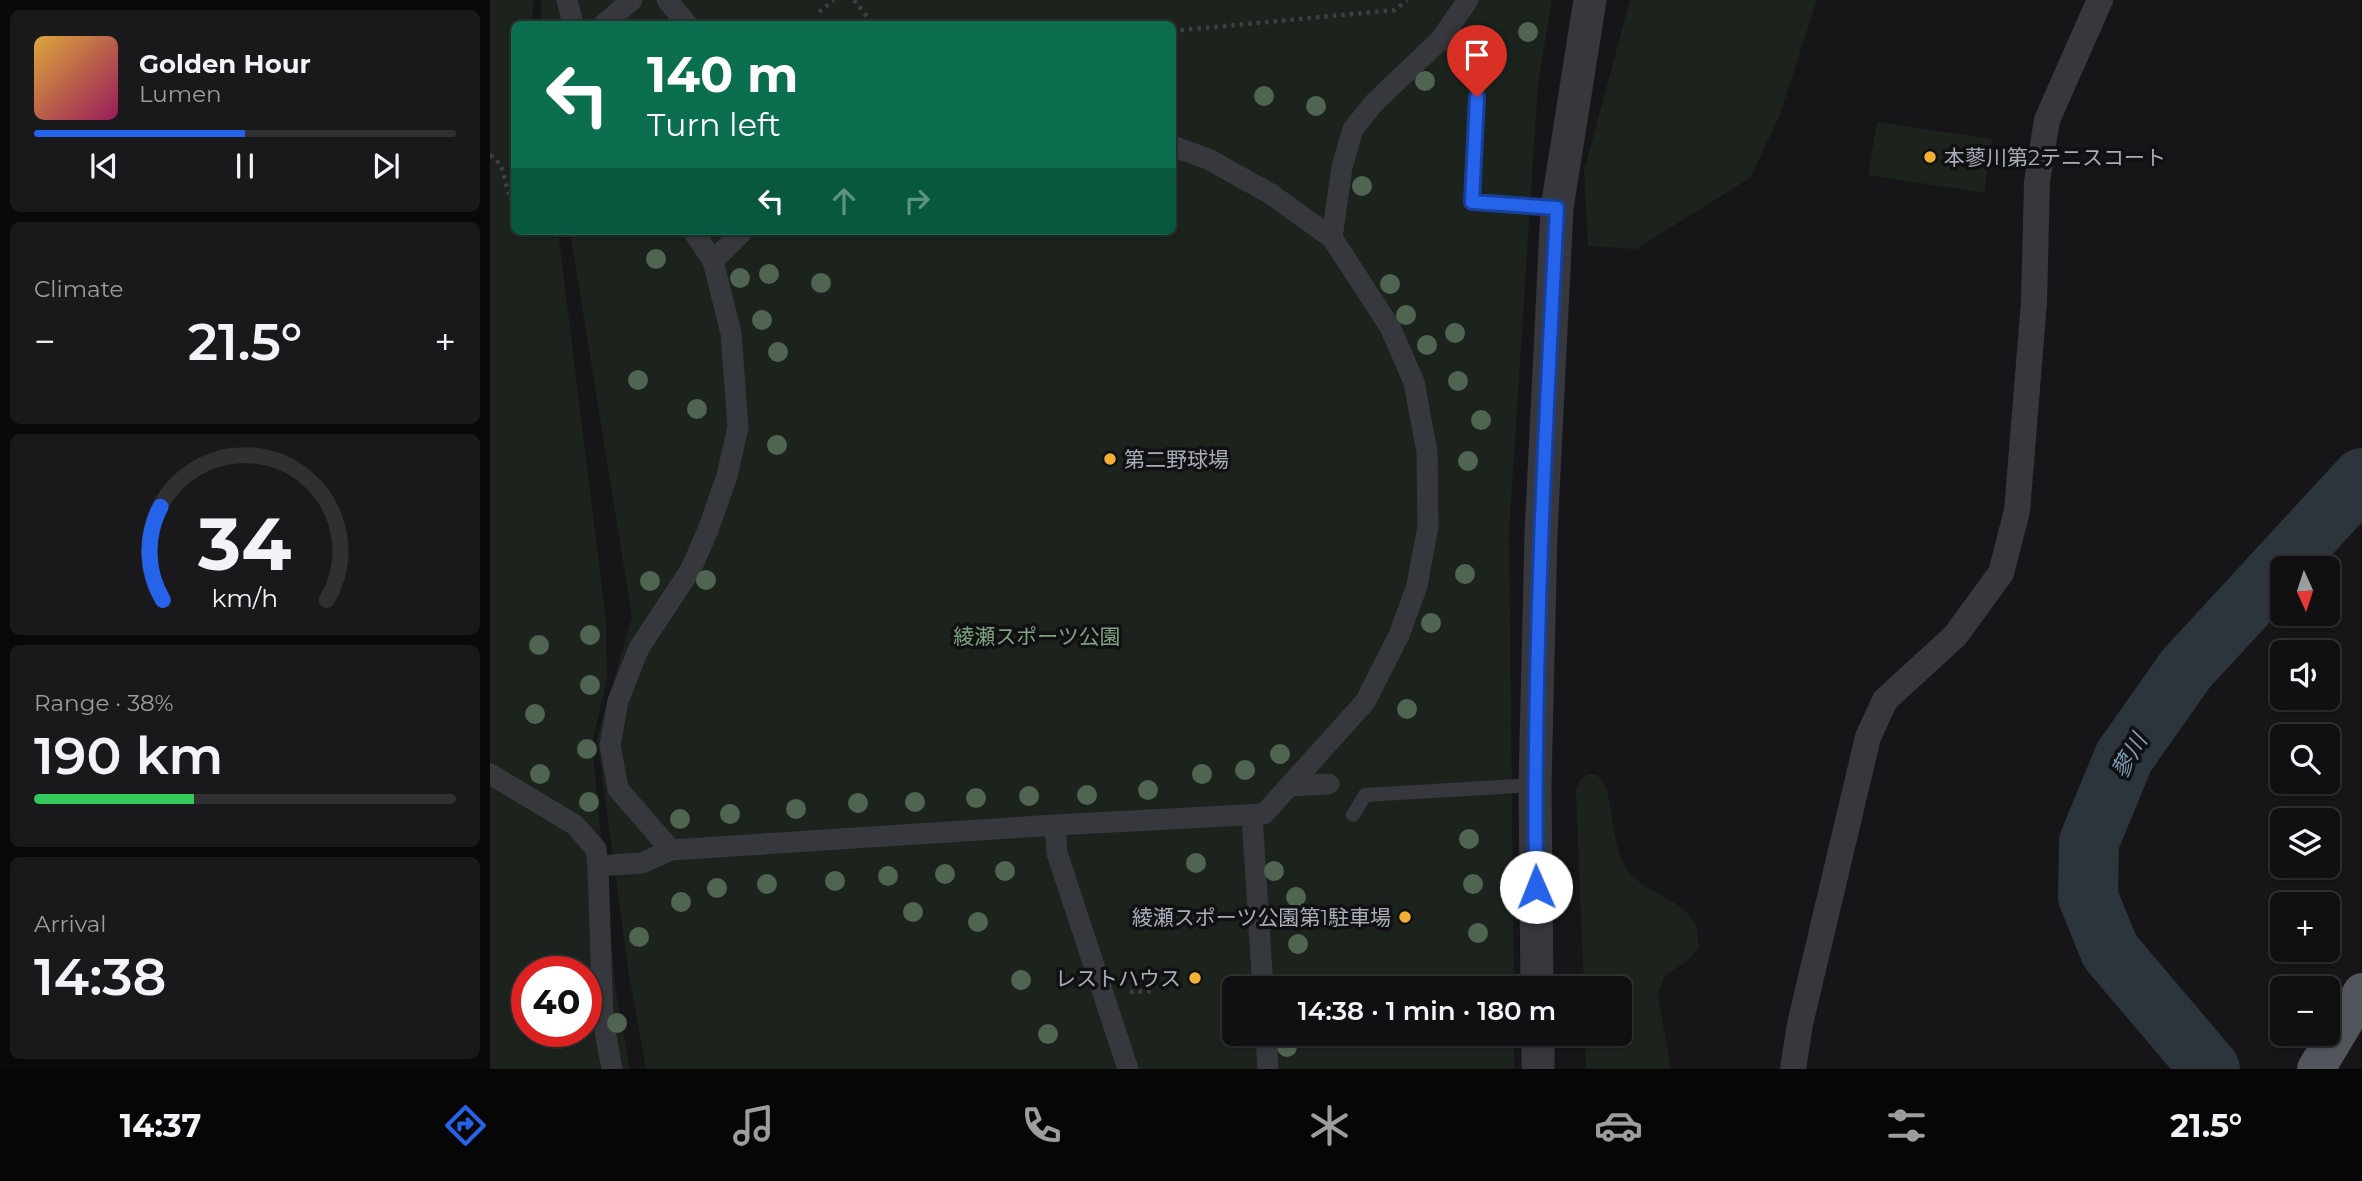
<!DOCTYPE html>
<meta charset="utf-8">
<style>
:root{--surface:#101012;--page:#19191b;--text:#f1f3f6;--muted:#9c9d9f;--line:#303032;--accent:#2563eb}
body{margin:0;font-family:Montserrat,"Noto Sans JP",sans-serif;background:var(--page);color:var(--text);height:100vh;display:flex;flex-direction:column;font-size:26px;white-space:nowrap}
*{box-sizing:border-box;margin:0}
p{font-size:23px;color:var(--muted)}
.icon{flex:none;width:38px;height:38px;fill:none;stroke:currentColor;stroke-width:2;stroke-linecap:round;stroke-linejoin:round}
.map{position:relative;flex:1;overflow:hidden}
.details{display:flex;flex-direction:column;gap:10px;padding:10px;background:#09090a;width:490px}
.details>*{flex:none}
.guide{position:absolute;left:21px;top:21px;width:665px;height:214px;border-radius:10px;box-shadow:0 2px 5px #0004,0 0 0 2px var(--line);background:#0b6e4f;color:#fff;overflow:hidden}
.needle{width:46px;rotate:177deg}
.controls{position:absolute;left:1780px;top:556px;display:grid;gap:14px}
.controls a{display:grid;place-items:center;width:70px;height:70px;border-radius:10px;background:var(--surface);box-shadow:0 2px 5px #0004,0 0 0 2px var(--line);font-size:35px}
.speed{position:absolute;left:21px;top:956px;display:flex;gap:14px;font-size:35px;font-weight:700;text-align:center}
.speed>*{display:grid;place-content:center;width:91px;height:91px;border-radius:50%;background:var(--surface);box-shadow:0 2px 5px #0004,0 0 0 2px var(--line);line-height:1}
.speed .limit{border:10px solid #d22;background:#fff;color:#111}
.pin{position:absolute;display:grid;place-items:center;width:60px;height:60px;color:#fff;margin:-72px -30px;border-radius:50% 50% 50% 0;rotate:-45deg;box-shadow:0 0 7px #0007}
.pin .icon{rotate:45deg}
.me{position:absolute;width:77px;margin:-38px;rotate:359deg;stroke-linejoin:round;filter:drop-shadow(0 0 5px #0008)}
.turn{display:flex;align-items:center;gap:24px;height:147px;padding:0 21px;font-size:32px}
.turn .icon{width:91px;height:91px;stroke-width:2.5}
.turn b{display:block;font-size:49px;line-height:60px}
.lanes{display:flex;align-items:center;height:66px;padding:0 21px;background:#0003;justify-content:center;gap:35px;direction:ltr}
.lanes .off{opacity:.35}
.big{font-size:52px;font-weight:600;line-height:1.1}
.details .card{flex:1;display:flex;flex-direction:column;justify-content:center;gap:10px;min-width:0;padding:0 24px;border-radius:10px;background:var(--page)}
.details .dial{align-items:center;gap:0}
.dial svg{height:182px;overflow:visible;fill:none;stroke:var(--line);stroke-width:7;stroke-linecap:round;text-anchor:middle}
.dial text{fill:var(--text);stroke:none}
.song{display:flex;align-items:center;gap:21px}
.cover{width:84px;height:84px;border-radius:10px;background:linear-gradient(135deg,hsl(40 70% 55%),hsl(330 70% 35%))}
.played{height:7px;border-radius:4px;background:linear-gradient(90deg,var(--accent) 50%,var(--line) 50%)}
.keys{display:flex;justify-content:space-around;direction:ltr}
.heat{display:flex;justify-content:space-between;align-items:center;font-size:38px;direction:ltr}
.charge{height:10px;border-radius:5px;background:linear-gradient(90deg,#34c759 38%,var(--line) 0)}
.trip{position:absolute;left:732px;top:976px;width:410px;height:70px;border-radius:10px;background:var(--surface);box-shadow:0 2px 5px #0004,0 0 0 2px var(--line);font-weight:600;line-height:70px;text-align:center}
.tabs{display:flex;height:112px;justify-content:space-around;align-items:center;background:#060607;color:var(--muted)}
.tabs .icon{width:49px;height:49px}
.tabs .on{color:var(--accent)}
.tabs b{font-size:32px;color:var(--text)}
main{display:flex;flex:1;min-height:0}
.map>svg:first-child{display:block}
.green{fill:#1c231d;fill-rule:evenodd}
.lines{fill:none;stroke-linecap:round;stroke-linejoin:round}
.river{stroke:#2c353c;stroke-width:60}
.path{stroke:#3d3f44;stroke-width:4.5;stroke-dasharray:3.5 5;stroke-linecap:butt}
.service{stroke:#37383d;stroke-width:14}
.pedestrian{stroke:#37383d;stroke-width:21}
.minor{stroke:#37383d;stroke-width:26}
.tertiary{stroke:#37383d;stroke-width:33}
.primary{stroke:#53555c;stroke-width:38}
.tree{fill:#506452}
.route-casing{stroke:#184099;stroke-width:18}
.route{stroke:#2563eb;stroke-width:12}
.poi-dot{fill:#f2b134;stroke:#111113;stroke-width:2.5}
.labels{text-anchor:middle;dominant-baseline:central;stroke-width:7;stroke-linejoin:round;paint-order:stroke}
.poi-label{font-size:21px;fill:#a8adb8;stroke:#111113;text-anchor:start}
.park-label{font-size:21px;fill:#7fa381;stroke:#111113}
.water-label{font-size:23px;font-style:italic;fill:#7f9bb3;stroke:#111113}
</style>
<main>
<section class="details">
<div class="card">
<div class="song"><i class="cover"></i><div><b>Golden Hour</b><p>Lumen</p></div></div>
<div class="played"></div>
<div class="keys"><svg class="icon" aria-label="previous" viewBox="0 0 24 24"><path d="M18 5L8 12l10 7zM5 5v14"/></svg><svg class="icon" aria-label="pause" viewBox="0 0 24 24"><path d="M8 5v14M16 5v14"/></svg><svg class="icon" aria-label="next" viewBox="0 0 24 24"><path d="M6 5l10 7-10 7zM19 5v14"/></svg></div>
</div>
<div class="card"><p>Climate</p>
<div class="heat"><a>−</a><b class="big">21.5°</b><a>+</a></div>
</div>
<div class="card dial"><svg viewBox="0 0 100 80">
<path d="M14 69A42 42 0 1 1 86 69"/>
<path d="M14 69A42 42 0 0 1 13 28" stroke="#2563eb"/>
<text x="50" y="56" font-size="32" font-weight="700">34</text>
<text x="50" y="72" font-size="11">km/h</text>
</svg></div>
<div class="card"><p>Range · 38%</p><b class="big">190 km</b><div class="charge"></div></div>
<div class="card"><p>Arrival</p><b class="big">14:38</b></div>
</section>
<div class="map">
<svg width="1872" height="1069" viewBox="0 0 1872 1069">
<rect width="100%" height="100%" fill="#161618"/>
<path class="green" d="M0,0H43L42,24H24V231H68L116,620L117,680L102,743L126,992L140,1069H0ZM37,971H96V1031H37Z
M51,0H1062L1048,84L1019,532L1024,989H744V1034H1024V1069H156L139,975L107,738L142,617L80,231H682V24H51Z
M1140,0H1327L1289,117L1260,178L1146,249L1098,246L1094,171Z
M1387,122L1502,139L1494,193L1378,175Z
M1098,774L1107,775C1110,779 1115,783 1116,788C1124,812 1122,850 1139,872C1157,894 1194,899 1206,926C1208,932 1208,941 1209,947L1196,962L1174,976L1168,996L1181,1069H1096L1095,1034H1129V989H1094L1086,792L1090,780Z"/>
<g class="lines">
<path class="river" d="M1720,1069L1620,951L1598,897L1599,842L1634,757L1696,669L1872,478"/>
<path class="path" d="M364,0L383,24
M329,12L344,0
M682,31L905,10L917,0
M0,155L11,165L19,195
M640,992L664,991"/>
<path class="service" d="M951,39L976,56L988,77L982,202L1067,208
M863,815L875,795L1045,785"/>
<path class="pedestrian" d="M77,0L83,24
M177,0L197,24
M114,24L142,0
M203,231L223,261L241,333L248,427L237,476L218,530L201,569L149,648L128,701L120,745L128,789L181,850L565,825L774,814L875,702L909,635L927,586L938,526L937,452L924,382L900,327L842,238L781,194L718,159L682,146
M842,238L852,167L863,129L884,103L951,39L978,0
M223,261L253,231
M0,774L85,825L106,849L108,866L113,1020L122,1069
M800,786L839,784
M762,815L773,989
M565,825L567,853L638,1069
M108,866L152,863L181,850
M776,1034L778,1069"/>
<path class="minor" d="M1303,1069L1310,1024L1378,737L1395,700L1465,636L1511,573L1527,511L1544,302L1547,182L1557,120L1610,0"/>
<path class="tertiary" d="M1047,989L1045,785L1051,534L1067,208L1100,0
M1048,1034V1069"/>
<path class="primary" d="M1826,1069L1872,992"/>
</g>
<g class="tree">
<circle cx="1038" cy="32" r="10"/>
<circle cx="935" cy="81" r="10"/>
<circle cx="774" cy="96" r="10"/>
<circle cx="826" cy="106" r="10"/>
<circle cx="872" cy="186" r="10"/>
<circle cx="166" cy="259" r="10"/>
<circle cx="279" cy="274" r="10"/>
<circle cx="250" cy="278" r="10"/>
<circle cx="331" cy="283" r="10"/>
<circle cx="900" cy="284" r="10"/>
<circle cx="916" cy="315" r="10"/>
<circle cx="272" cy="320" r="10"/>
<circle cx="965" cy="333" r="10"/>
<circle cx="937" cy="345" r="10"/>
<circle cx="288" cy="352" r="10"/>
<circle cx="148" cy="380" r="10"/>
<circle cx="968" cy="381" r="10"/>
<circle cx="207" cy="409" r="10"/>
<circle cx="991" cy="420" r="10"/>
<circle cx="287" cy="445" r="10"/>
<circle cx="978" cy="461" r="10"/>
<circle cx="975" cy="574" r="10"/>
<circle cx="216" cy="580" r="10"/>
<circle cx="160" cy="581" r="10"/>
<circle cx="941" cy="623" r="10"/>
<circle cx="100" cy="635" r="10"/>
<circle cx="49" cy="645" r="10"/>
<circle cx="100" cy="685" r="10"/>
<circle cx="917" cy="709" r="10"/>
<circle cx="45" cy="714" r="10"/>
<circle cx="97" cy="749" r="10"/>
<circle cx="790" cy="754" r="10"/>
<circle cx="755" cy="770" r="10"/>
<circle cx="50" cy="774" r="10"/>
<circle cx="712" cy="774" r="10"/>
<circle cx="658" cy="790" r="10"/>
<circle cx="597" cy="795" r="10"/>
<circle cx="539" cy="796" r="10"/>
<circle cx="486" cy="798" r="10"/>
<circle cx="99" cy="802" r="10"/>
<circle cx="425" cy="802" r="10"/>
<circle cx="368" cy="803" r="10"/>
<circle cx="306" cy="809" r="10"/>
<circle cx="240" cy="814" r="10"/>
<circle cx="190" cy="819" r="10"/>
<circle cx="979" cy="839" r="10"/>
<circle cx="706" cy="863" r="10"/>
<circle cx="515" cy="871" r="10"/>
<circle cx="784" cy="871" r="10"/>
<circle cx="455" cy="874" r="10"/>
<circle cx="398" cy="876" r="10"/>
<circle cx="345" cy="881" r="10"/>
<circle cx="277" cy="884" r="10"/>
<circle cx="983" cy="884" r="10"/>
<circle cx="227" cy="888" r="10"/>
<circle cx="806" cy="897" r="10"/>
<circle cx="191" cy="902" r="10"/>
<circle cx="423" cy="912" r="10"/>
<circle cx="488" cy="922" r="10"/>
<circle cx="988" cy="933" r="10"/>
<circle cx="149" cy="937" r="10"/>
<circle cx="808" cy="944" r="10"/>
<circle cx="531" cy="980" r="10"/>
<circle cx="127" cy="1023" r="10"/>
<circle cx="558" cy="1034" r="10"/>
<circle cx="797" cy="1047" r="10"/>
</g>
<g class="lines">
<g class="route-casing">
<path id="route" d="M987,97L982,202L1067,208C1055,434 1043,660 1046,887"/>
</g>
<use href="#route" class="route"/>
</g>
<g class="poi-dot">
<circle cx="1440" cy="157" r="7"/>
<circle cx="620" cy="459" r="7"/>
<circle cx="915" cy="917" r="7"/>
<circle cx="705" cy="978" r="7"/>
</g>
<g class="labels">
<g class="poi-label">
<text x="1454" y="157">本蓼川第2テニスコート</text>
<text x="634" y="459">第二野球場</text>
<text x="901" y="917" text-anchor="end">綾瀬スポーツ公園第1駐車場</text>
<text x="691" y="978" text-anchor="end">レストハウス</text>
</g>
<g class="park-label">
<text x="547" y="636">綾瀬スポーツ公園</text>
</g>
<g class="water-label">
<text transform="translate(1639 756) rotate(-60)">蓼川</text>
</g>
</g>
</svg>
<div class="controls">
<a><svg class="needle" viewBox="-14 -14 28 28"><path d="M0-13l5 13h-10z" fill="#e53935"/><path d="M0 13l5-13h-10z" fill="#9c9d9f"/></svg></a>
<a><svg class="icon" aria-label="sound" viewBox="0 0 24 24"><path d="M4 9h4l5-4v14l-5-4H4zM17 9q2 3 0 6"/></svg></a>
<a><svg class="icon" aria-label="search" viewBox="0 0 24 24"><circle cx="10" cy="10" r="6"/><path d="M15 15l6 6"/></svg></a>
<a><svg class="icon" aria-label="layers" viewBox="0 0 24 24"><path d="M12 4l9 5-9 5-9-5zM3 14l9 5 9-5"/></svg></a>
<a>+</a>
<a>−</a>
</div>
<div class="speed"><div class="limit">40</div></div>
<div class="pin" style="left:987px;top:97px;background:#d93025"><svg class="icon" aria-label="arrive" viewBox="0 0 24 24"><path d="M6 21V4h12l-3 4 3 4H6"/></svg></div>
<svg class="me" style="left:1046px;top:887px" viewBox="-20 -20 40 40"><circle r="19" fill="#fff"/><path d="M0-13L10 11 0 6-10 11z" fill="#2563eb"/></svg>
<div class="trip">14:38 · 1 min · 180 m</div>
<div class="guide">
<div class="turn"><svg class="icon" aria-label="left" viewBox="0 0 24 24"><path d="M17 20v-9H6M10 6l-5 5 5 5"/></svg><div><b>140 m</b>Turn left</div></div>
<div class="lanes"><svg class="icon" aria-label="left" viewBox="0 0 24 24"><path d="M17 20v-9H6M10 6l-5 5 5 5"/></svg><svg class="icon off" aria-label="ahead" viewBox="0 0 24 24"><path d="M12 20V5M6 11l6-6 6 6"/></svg><svg class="icon off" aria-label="right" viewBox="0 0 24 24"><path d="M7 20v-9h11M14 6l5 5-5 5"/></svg></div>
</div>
</div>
</main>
<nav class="tabs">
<b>14:37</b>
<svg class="icon on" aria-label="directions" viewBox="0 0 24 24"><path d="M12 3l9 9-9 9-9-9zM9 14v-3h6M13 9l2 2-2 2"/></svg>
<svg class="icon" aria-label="music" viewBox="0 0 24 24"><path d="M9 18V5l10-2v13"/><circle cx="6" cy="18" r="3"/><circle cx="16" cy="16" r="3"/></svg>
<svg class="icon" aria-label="phone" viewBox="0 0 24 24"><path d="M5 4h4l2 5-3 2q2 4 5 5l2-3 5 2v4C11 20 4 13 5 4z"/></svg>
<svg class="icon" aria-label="climate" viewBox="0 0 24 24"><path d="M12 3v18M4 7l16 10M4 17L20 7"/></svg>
<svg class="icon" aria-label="car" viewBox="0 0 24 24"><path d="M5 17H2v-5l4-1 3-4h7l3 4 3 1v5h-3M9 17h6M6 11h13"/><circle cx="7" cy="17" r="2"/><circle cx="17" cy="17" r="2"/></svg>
<svg class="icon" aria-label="filters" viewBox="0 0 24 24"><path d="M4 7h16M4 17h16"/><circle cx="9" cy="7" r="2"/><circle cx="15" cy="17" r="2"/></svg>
<b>21.5°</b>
</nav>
